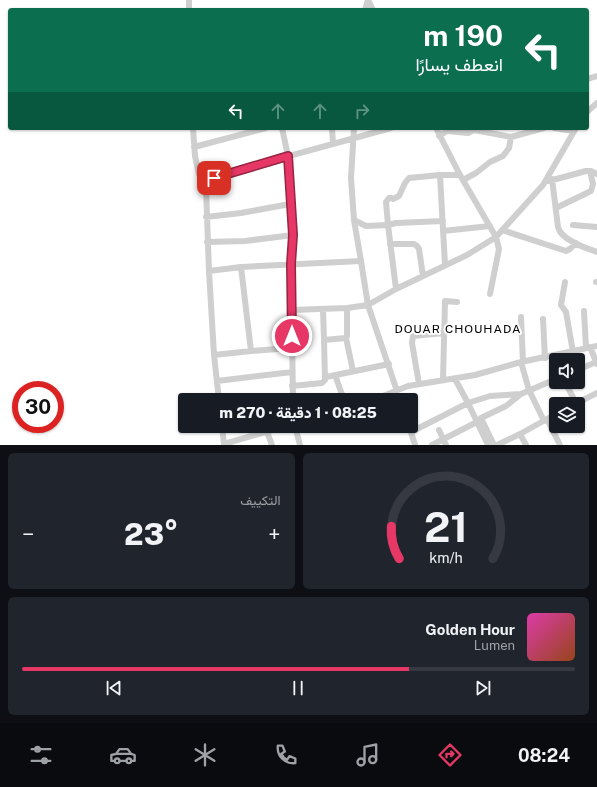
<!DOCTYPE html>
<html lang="ar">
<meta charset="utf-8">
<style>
:root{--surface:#171b24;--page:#20242c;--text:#f1f3f6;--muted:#9ea1a6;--line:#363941;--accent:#e63766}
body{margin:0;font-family:"Public Sans",Vazirmatn,sans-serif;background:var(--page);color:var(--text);direction:rtl;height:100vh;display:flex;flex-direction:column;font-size:15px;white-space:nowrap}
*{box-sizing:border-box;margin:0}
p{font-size:13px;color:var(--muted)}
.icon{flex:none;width:22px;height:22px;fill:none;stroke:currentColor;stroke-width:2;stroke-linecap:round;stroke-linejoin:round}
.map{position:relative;height:445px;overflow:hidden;direction:ltr}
.panel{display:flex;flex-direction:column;gap:8px;padding:8px;background:#0d0f14;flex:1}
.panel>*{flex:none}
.banner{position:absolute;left:8px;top:8px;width:581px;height:122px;border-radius:4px;box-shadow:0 1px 3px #0004;direction:rtl;background:#0b6e4f;color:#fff;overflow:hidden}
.fabs{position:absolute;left:549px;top:353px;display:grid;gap:8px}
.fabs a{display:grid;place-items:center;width:36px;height:36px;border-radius:4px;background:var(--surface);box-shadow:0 1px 3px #0004;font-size:20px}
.speed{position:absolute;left:12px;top:381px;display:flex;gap:8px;font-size:20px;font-weight:700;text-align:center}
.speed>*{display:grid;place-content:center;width:52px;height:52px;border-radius:50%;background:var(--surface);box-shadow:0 1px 3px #0004;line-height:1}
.speed .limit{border:6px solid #d22;background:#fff;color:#111}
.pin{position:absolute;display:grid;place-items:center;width:34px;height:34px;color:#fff;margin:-17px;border-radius:8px;box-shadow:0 2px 6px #0006}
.me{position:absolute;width:44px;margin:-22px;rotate:0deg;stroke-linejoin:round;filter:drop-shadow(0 0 3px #0008)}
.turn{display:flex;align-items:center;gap:14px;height:84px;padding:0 20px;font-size:18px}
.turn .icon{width:52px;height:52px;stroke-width:2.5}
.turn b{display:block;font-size:28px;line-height:34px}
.lanes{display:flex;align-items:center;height:38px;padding:0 20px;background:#0003;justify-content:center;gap:20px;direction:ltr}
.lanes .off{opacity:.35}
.big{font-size:30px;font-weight:800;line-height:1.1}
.panel .widget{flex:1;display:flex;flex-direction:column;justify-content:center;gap:6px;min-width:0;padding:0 14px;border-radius:6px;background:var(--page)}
.panel .dial{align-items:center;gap:0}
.dial svg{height:104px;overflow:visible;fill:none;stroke:var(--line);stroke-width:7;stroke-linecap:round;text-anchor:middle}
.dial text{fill:var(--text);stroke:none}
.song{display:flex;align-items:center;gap:12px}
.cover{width:48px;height:48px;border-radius:6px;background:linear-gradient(135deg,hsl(320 70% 55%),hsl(20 70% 35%))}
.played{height:4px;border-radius:2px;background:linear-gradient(90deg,var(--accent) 70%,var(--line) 70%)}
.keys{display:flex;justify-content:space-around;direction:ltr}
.heat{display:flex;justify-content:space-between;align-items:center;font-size:22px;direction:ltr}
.panel .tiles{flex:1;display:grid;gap:8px;grid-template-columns:1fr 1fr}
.widget:last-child{grid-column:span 2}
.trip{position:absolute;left:178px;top:393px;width:240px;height:40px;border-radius:4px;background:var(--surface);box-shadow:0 1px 3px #0004;font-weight:800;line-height:40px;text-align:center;direction:rtl}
.menu{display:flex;height:64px;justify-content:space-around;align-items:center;background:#090b0e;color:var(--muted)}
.menu .icon{width:28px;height:28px}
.menu .current{color:var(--accent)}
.menu b{font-size:18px;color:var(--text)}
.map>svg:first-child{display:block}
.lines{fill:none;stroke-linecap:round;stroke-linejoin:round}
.street{stroke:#cfcfcf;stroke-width:6}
.route-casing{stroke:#962442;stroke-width:10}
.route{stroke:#e63766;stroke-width:7}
.labels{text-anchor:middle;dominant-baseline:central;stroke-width:4;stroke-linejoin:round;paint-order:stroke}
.neighbourhood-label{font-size:12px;letter-spacing:1px;fill:#000;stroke:#fff}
</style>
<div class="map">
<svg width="597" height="445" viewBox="0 0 597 445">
<rect width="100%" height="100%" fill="#fff"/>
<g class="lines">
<path class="street" d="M189,0V10
M368,0L373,10
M365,10L368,0
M587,79L597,76
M587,112L597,103
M193,128L195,156L199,174L206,188L209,271L214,355L219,400
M282,128L288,156L293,235L291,264L293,400
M332,128L333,144
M354,128L351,178L354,220L361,261L368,305L400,400
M436,128L460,175L496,237L499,249L490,294
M554,128L574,131
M439,136L447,131L468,133L474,130L511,137L544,128
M194,147L266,128
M440,175L445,265
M552,179L558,227C561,240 585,248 597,252
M463,180L476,173L490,162L503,156L509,148L511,137
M202,181L249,167L391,128
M549,181L586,171H591L597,174
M556,208L591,191L593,184L590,171
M206,217L241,213L290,204
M354,220L366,226L388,225L396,289
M443,221L396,223L388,225L386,202L389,198H392L393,199L399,196L405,183L409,178L440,175H460
M573,225L597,227
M502,230L566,251L570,249L576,243
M443,231L490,226
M207,242L245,241L293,235
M390,244H414L417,246L419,249L423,276
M209,271L241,267
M565,282L561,305L566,312L573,352
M596,282H597
M323,309L324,340
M291,310L347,308
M584,311L586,348
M521,317L523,362
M543,319L545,358
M346,338L353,371
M590,347L597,364
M292,348L251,351L241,267L361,261
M214,355L251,351
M521,362L529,390L544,421
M578,370L596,362
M335,375L344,400
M326,377L389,364
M455,379L468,403L488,445
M443,380L445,301L457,302
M217,381L292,372
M565,382L576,403
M419,384L412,343L413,336L444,333
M292,386L322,383L325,380L324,340L346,338L347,336V308L368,305L396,289L467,255L496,237L543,185L576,128
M373,400L408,386L475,375L521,362L597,346
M575,404L597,393
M481,418L494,445
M547,419L560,445
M222,426L224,445
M295,426L300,445
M409,426L415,445
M439,430L446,445
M267,432L272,445
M411,432L468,403L490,396L521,394
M520,434L526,445
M224,444L286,426
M432,445L477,422L481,418L506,406L521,394L556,379
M497,445L520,434L556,414"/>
</g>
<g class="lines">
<g class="route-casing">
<path id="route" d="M214,178L288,156L293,235L291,264L292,336"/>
</g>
<use href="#route" class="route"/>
</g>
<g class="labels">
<g class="neighbourhood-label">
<text x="458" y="329">DOUAR CHOUHADA</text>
</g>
</g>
</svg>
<div class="fabs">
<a><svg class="icon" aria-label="sound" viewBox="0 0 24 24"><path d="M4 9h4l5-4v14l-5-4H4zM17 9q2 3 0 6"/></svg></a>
<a><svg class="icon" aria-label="layers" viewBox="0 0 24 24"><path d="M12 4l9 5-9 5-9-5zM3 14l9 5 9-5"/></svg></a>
</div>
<div class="speed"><div class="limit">30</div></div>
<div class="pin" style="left:214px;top:178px;background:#d93025"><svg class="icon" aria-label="arrive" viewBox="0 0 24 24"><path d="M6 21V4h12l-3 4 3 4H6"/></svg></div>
<svg class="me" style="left:292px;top:336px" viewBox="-20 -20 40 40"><circle r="17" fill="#e63766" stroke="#fff" stroke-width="3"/><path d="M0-11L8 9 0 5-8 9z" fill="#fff"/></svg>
<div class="trip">08:25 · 1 دقيقة · 270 m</div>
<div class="banner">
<div class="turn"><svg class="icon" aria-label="left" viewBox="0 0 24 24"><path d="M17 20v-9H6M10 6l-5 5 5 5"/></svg><div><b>190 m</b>انعطف يسارًا</div></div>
<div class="lanes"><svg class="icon" aria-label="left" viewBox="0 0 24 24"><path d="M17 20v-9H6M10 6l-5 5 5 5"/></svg><svg class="icon off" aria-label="ahead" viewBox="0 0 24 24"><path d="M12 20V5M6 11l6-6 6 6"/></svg><svg class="icon off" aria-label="ahead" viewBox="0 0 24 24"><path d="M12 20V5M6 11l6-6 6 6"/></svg><svg class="icon off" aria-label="right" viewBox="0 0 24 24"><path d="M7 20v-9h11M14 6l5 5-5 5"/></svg></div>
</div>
</div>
<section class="panel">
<div class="tiles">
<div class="widget dial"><svg viewBox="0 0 100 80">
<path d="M14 69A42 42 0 1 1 86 69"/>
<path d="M14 69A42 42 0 0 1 8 44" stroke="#e63766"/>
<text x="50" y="56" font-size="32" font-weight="700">21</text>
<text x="50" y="72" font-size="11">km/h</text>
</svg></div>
<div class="widget"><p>التكييف</p>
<div class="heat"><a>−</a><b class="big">23°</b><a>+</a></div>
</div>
<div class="widget">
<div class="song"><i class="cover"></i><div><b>Golden Hour</b><p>Lumen</p></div></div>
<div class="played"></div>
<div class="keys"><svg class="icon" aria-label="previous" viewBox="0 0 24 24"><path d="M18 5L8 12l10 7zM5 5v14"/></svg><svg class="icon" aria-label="pause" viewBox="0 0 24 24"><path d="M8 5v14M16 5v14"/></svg><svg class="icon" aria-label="next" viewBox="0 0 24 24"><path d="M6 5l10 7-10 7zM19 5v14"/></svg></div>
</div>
</div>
</section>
<nav class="menu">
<b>08:24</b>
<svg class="icon current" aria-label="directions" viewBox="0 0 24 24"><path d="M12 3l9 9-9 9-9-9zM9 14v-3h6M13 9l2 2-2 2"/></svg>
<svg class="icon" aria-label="music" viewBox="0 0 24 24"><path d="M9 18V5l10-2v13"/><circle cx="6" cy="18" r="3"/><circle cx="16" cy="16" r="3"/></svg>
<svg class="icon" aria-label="phone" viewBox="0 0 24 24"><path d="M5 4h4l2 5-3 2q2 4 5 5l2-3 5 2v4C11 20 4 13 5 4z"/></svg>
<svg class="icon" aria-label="climate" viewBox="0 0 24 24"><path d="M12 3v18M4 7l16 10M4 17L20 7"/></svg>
<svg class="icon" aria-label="car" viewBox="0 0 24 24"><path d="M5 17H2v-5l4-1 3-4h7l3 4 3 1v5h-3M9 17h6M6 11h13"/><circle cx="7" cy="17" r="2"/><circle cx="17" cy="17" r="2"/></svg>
<svg class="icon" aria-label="filters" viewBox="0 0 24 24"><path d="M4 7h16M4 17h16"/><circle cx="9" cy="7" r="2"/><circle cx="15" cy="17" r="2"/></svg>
</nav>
